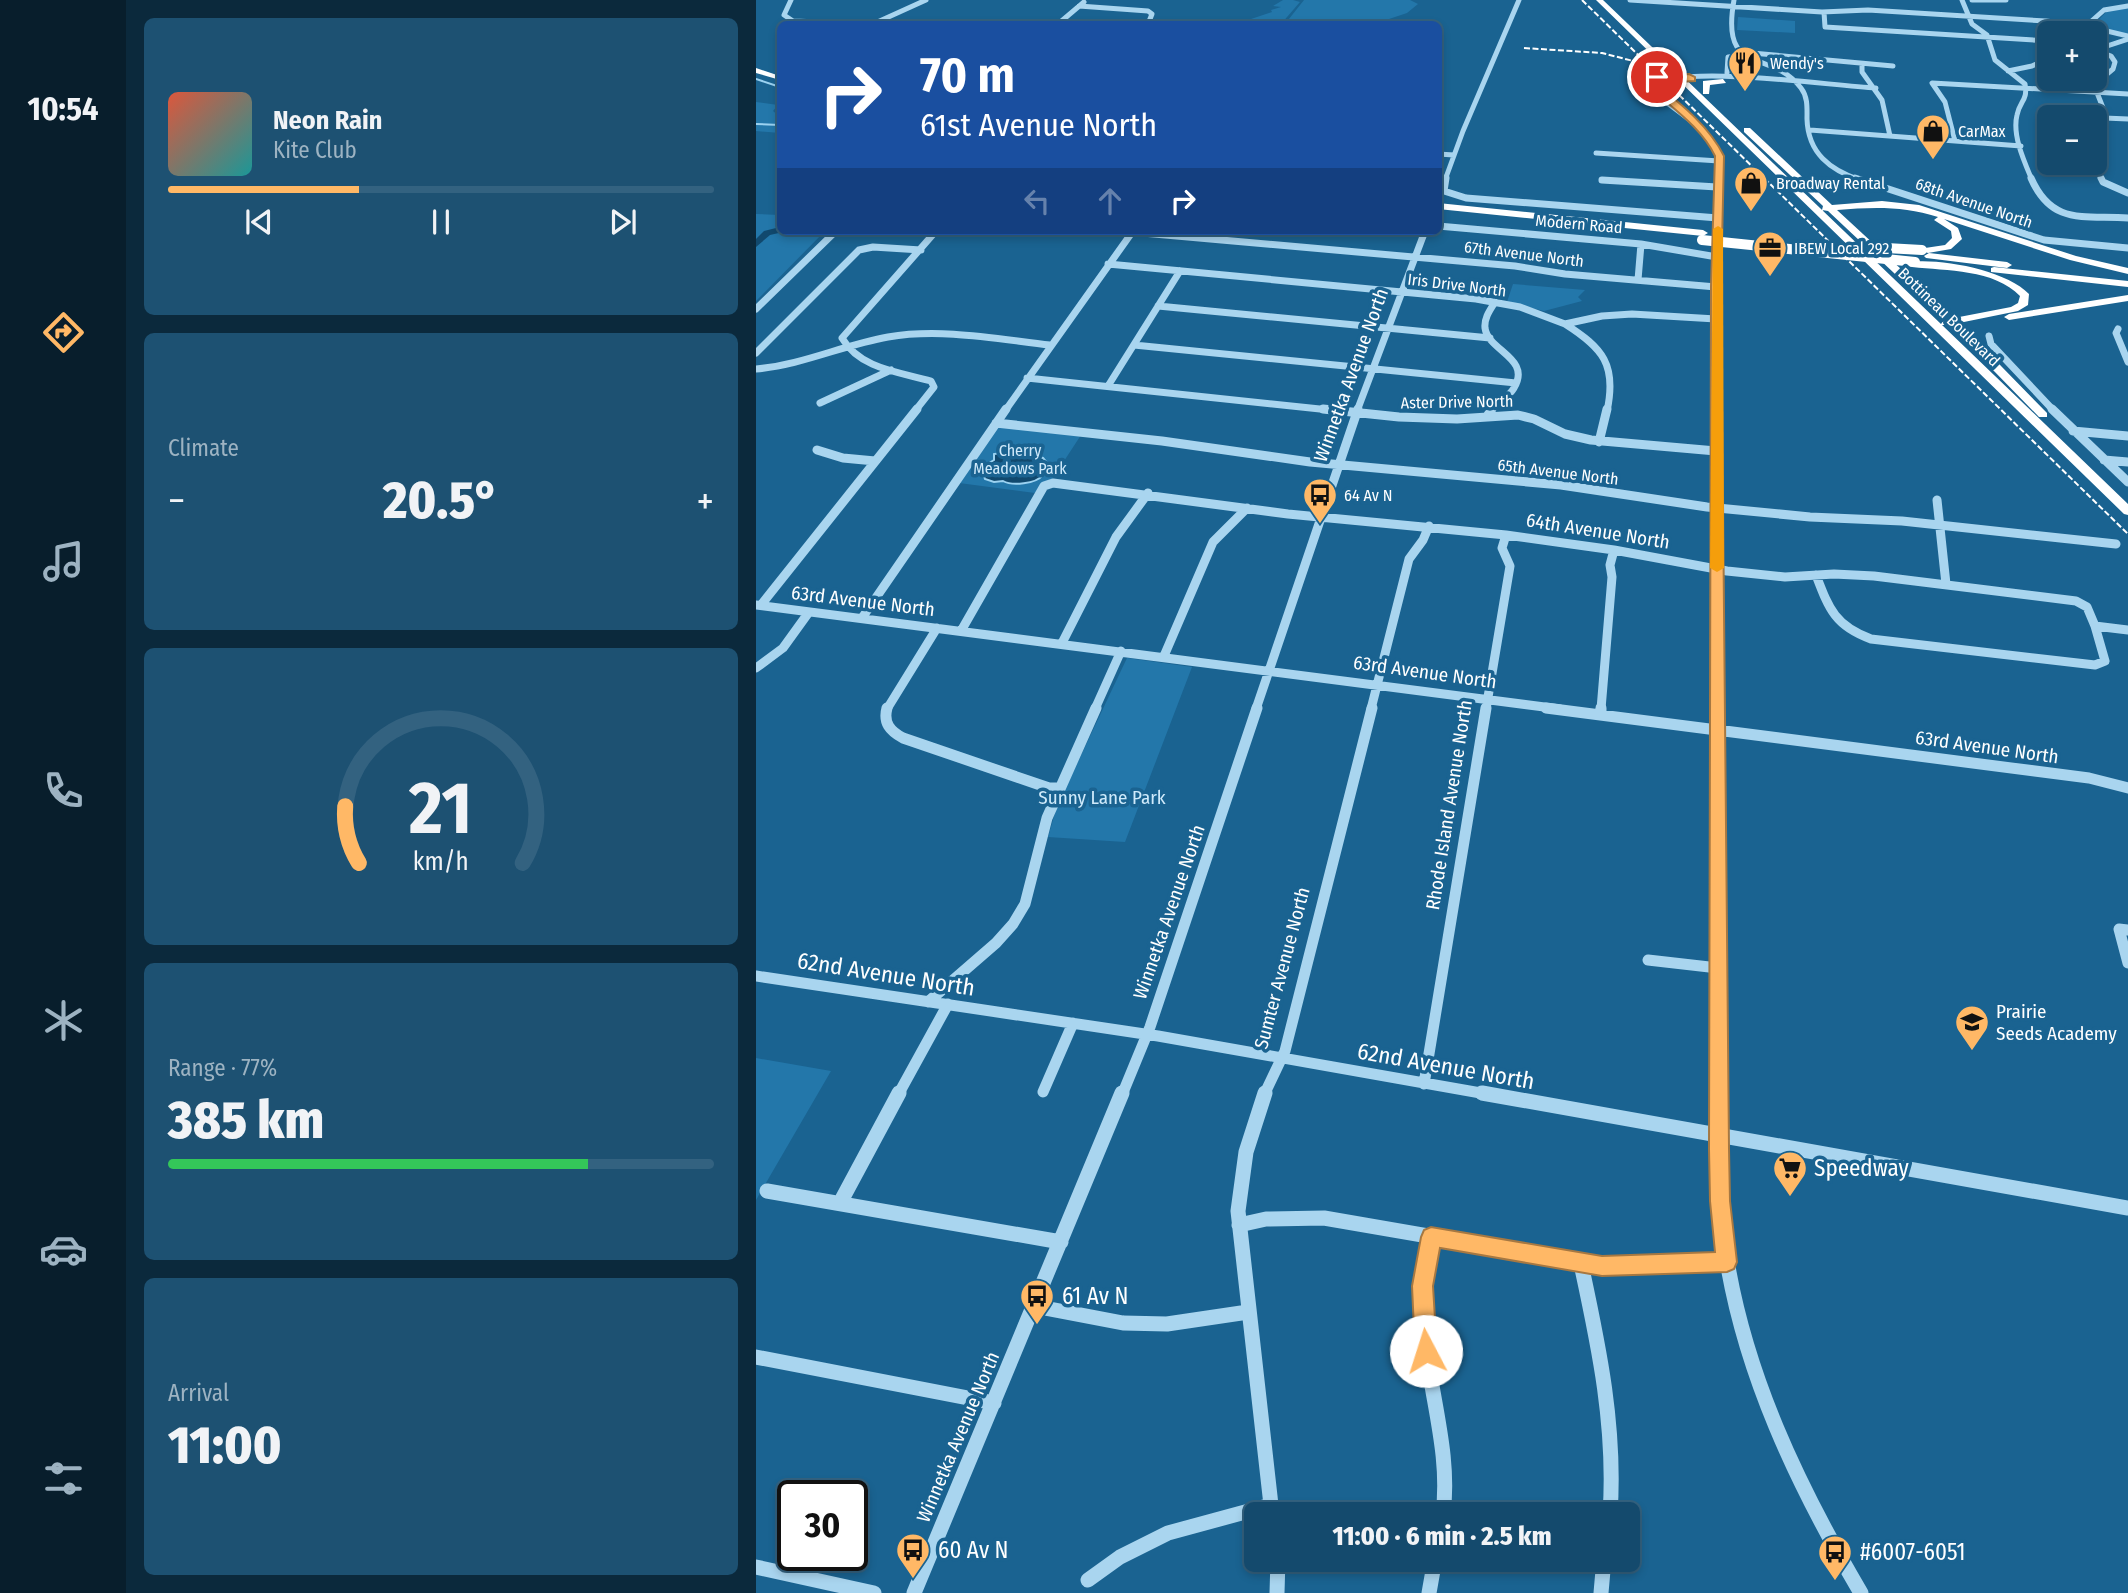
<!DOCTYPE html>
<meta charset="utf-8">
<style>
:root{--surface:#144a6d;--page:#1d5172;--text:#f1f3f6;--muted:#9db3c2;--line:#336280;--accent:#ffb866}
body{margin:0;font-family:"Fira Sans Condensed",sans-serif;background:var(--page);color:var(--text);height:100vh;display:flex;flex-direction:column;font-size:26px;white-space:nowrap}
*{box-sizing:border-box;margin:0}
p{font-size:23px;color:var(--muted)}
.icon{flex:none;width:38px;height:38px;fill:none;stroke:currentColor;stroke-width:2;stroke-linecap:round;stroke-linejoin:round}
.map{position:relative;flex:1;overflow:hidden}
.sheet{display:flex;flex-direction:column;gap:18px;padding:18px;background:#0b293c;width:630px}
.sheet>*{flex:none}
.top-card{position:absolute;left:21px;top:21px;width:665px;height:214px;border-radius:10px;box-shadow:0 4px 10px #0003,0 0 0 2px var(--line);background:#1a4fa0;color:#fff;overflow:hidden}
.tools{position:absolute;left:1281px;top:21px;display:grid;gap:14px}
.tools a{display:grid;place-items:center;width:70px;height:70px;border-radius:10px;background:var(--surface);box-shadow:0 4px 10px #0003,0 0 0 2px var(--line);font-size:35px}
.speed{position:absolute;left:21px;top:1480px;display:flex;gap:14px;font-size:35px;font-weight:700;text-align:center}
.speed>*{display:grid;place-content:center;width:91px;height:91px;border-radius:50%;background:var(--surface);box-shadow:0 4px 10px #0003,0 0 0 2px var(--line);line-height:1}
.speed .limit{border:4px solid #111;border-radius:10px;background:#fff;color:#111}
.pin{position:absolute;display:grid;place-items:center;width:60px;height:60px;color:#fff;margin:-30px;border:4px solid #fff;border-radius:50%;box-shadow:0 2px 7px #0007}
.me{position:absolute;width:77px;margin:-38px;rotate:355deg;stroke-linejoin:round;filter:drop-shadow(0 0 5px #0008)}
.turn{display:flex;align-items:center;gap:24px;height:147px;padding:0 28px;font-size:32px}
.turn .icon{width:91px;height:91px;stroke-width:2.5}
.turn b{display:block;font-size:49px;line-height:60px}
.lanes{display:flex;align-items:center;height:66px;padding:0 28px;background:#0003;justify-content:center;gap:35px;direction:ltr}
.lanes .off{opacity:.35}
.big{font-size:52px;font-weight:800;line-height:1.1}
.sheet .widget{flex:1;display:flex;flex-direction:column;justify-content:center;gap:10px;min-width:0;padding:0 24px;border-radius:10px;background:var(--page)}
.sheet .dial{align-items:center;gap:0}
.dial svg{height:182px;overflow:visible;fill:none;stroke:var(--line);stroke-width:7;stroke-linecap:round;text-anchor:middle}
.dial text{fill:var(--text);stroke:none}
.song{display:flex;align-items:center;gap:21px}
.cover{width:84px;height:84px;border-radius:10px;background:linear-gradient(135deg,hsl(10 70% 55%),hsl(180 70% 35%))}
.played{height:7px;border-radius:4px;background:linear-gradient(90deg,var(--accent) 35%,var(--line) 35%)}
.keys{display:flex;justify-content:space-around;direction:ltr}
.heat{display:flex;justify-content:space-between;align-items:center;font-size:38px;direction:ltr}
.charge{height:10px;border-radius:5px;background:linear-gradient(90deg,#34c759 77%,var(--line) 0)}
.trip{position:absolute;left:488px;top:1502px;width:396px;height:70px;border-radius:10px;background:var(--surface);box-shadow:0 4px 10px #0003,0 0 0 2px var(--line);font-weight:800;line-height:70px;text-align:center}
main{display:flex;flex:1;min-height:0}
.dock{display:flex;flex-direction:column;width:126px;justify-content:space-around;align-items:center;background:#081e2c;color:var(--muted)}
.dock .icon{width:49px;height:49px}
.dock .selected{color:var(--accent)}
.dock b{font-size:32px;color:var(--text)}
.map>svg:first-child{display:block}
.green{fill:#2377aa}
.water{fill:#11496e;stroke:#9bd2f1;stroke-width:2}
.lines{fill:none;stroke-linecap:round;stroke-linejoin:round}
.stream{stroke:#9bd2f1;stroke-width:2}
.river{fill:#11496e;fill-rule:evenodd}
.minor-far4{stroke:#a9d5ef;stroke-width:5}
.minor-far3{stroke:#a9d5ef;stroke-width:7}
.minor-far2{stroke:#a9d5ef;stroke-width:9}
.minor-far1{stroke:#a9d5ef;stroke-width:11}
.minor{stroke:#a9d5ef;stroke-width:15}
.highway{fill:#fff;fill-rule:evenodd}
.rail{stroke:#fff;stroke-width:2;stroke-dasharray:6 2.5;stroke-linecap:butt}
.highway-bridge{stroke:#fff;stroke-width:10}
.route{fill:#ffb866;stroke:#a67842;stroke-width:2}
.slow{fill:#f59e0b}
.labels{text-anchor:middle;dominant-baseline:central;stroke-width:7;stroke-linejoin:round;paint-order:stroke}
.far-poi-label{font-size:16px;fill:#fff;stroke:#1a6391;text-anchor:start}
.far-street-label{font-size:16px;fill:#fff;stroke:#1a6391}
.far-park-label{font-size:16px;fill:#cfeafb;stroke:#1a6391}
.street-label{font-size:19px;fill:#fff;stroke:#1a6391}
.park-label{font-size:19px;fill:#cfeafb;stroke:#1a6391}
.poi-label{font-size:19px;fill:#fff;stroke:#1a6391;text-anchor:start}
.near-street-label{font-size:23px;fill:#fff;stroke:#1a6391}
.near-poi-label{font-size:23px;fill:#fff;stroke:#1a6391;text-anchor:start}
</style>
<main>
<nav class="dock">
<b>10:54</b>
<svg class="icon selected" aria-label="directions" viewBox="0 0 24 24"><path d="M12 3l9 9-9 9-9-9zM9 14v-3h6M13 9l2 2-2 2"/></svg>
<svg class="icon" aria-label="music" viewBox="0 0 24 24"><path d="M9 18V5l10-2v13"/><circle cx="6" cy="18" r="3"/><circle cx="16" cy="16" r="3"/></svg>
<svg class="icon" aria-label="phone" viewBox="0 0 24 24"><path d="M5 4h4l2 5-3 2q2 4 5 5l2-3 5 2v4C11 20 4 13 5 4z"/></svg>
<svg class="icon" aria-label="climate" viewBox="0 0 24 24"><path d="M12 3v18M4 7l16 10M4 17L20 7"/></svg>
<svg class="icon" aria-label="car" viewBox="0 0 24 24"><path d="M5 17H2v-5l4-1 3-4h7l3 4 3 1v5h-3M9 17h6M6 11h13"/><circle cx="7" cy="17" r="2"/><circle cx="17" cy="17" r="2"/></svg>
<svg class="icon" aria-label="filters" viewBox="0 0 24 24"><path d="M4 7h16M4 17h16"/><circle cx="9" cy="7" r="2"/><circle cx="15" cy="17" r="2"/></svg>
</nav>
<section class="sheet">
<div class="widget">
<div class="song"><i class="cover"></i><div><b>Neon Rain</b><p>Kite Club</p></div></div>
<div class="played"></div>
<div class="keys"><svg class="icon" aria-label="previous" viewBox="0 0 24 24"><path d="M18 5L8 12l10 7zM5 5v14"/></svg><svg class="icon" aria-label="pause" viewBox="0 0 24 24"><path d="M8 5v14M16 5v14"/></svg><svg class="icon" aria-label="next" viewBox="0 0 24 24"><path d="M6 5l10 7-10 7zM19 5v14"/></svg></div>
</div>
<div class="widget"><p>Climate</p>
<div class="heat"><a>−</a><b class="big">20.5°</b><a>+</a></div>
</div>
<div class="widget dial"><svg viewBox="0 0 100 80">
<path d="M14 69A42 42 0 1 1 86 69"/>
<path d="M14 69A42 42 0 0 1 8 44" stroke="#ffb866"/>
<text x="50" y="56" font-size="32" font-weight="700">21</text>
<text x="50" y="72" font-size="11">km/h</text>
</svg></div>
<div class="widget"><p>Range · 77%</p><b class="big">385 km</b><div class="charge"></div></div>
<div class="widget"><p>Arrival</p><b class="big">11:00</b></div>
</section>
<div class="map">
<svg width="1372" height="1593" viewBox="0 0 1372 1593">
<rect width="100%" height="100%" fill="#1a6391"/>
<path class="green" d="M527,0H545H537L544,2L525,24H480L516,12L515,10L525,7L517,6Z
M548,0H654L662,4L651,13L627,21L625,24H529Z
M1372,7V36L1337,26L1351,11Z
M982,17L1039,21V33L981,30Z
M0,102L22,105L17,111L24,117V133L0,131Z
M0,214L24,215V231H69L0,301Z
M757,284L829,290L822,297L826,301L788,311L751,302Z
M242,426L325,435L295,481L279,493L203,483Z
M371,658L436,667L369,842L292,837L301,806Z
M0,1058L75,1071L0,1200Z"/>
<path class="water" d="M252,452L272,454L287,458L292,464C289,467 289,471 287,475C280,484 256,486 247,481L238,482L229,479L225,468L238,460V454Z"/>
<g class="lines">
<path class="stream" d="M0,79L24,87
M0,124L24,125"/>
<path class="river" d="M24,227L27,232L14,235L0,247V239L8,231Z"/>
<path class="minor-far4" d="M35,0L28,15L37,21L118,24
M874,0L1066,12L1112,10L1290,21L1330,26L1372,36
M978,0C964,78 1013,47 1045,88C1052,97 1051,108 1051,119C1052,153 1074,170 1104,180
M1206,0L1216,24L1231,35L1239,60L1269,84C1272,101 1264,100 1261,115C1256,135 1268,161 1276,180
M1216,0H1250
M323,6L392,11L396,14L392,24
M1068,12L1069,27L1293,41
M117,24L170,0
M302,24L328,2
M1330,26L1348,10L1372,6
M1339,50L1355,56L1359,62L1357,69L1338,85L1351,118
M1339,50L1372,39
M996,53L1137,66
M1106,64V72L1126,100L1134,136
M1252,71L1276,66L1293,58
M971,73L972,57L992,55
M1325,117L1372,119
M1054,130L1265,146
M1199,141L1189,102L1176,83L1372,94
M840,153L963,161
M682,154L698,155
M1338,163L1346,180
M689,180L707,131L763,0
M963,180C963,171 966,159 963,152C953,130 907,100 887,86C931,64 1066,85 1120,88"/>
<path class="minor-far3" d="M690,178L688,191L710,198L962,218
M1099,178L1288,240L1372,248
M1275,178C1296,226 1328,215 1372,218
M1345,178L1347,182L1372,193
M846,180L961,187
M682,226L885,244L961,257
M364,231L759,266L809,274L960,287
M352,264L720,299L764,307L809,324L846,316L876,314L960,319
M882,280L885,244
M402,306L734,338
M0,309L80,231
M809,324C847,348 861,365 851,411
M1362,329L1360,333L1372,362
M1233,336L1235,344L1298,411
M378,345L760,383
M0,353L103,250L117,247L165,250
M0,369C46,365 87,345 132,337C185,328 241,339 294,345
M271,378L583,411
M352,386L424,271
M64,403L135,370
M159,411L178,387L175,381C143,372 104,369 86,338L180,231
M249,411L377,231
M601,411L669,231
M734,411C741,403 753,397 758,388C776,358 732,351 729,328C728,318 734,310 739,302
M960,411L963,178"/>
<path class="minor-far2" d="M567,409L643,417L701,419L762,415L778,419L809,434L835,440L960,451
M960,409L961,709
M1296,409L1372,482
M731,416L736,409
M240,423L406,441L554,462L805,485L951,507L1054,517L1146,521L1360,544
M1317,431L1372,436
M843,442L851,409
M61,450L87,458L119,461
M1348,460L1372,462
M1181,500L1190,584
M1060,575C1073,609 1079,626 1115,639L1339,665L1349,661L1339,626
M0,605L804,709
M5,605L161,409
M106,618L250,409
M205,631L288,486L297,483L532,514L750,535L858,550L971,571L1029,577L1078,574L1118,576L1320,601L1331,607L1339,626L1372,630
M306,643L360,537L392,493
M408,656L457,542L491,508
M0,668L27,648L53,612
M131,709L181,628
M339,709L365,651
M500,709L602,409
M615,709L653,559L667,540L673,526
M730,709L754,566L746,548L750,535
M845,709L856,577L854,565L858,550"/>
<path class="minor-far1" d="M131,708C127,723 134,731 147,738L293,788H304
M790,708L1333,778L1372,788
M961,708L963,1095
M845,713V708
M1372,930L1363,929L1372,963
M892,960L962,968
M0,976L402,1036L736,1095
M172,1002L240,943L257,924L269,904L291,818L340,708
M668,1084L730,708
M287,1092L317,1023
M142,1095L192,1004
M366,1095L394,1027L501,708
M508,1095L529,1051L616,708"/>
<path class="minor" d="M509,1093L490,1152L482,1211L516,1514
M726,1093L1372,1208
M963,1093C963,1145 961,1197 969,1248C987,1372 1042,1486 1105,1593
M11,1191L305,1242
M84,1203L143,1093
M483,1225L510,1219L568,1218L846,1266L971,1262
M675,1236C668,1275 666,1314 671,1354C678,1408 694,1459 687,1514
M825,1264C843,1347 860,1428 854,1514
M278,1306L367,1323L411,1324L492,1312
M0,1357L238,1403
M0,1567L118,1593
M332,1580L364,1557L412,1533L515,1505
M158,1593L366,1093
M521,1593L522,1559
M673,1593L679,1559
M845,1593L848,1559"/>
<path class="highway" d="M840,0H847L1185,324L1188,320L1072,211L1066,210L1067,206L988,132V128H994L1076,205L1126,201L1163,205L1320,256L1372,268V274L1314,260L1188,219L1202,228L1206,239L1195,249L1172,253L1169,252V248L1189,245L1196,238L1195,231L1178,220L1182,217C1148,206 1117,207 1081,210L1198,318L1255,307L1262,303L1264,296C1238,269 1191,271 1156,267L1153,266V262C1185,258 1250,270 1273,294L1272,305L1262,311L1203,323L1291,413V417H1283L1197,329L1193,325H1186L1372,504V515L1368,514Z
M0,68L24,76V80L0,73Z
M967,79L970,83L954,85L953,94H947V81Z
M682,203L947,230L952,233L947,236L682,209Z
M1173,253L1251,262L1256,265L1251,268L1170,258L1168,256Z
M1238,267L1372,281V287L1235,272V268Z
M1372,295V301L1253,320L1248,317L1253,314Z"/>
<path class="rail" d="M826,0L1372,534
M768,48L846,53L889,64"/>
<path class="highway-bridge" d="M946,240L1159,262
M1130,248L1166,250"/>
</g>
<path class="route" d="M933,74L939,77V81L905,83L902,86C927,105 954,128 968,156L965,287L973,1149L974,1201L981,1262L978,1269L971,1272L846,1276L684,1248L677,1286L681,1351L678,1359L670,1362L662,1359L659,1351L656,1286L665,1237L668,1230L675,1227L846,1256L959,1252L954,1201L953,1149L955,287L959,156C945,127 916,108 893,87L900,79L898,76Z"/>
<path class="slow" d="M962,226L967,229L968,568L961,572L954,568L957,229Z"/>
<defs>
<g id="restaurant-pin" transform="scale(1.75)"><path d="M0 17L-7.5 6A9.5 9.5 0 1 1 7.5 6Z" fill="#ffb866" stroke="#1a6391"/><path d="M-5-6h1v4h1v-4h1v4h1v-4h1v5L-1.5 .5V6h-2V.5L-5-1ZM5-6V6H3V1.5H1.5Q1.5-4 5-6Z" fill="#111"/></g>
<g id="shop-pin" transform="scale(1.75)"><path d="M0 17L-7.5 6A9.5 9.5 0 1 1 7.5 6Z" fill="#ffb866" stroke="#1a6391"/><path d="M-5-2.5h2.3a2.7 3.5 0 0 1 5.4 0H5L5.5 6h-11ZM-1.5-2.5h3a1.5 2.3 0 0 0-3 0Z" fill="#111"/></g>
<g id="office-pin" transform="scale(1.75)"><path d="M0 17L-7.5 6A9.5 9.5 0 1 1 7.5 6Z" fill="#ffb866" stroke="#1a6391"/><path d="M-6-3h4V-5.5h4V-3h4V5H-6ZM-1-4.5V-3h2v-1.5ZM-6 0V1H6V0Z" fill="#111"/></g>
<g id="bus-pin" transform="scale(1.75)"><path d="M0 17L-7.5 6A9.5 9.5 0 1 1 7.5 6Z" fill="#ffb866" stroke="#1a6391"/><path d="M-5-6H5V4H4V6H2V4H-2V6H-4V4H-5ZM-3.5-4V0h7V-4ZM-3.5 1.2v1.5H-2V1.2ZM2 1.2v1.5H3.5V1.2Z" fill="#111"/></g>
<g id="school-pin" transform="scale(1.75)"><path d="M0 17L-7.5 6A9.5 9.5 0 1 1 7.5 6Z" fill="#ffb866" stroke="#1a6391"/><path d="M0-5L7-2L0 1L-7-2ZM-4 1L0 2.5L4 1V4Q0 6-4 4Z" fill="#111"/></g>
<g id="supermarket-pin" transform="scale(1.75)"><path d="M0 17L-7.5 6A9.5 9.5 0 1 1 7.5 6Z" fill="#ffb866" stroke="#1a6391"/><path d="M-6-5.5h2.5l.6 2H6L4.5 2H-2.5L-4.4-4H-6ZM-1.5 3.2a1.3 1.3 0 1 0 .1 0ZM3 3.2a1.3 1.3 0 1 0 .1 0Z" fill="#111"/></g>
</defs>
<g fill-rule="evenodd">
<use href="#restaurant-pin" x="989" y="63"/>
<use href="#shop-pin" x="1177" y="131"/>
<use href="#shop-pin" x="995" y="183"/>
<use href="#office-pin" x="1014" y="248"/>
<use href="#bus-pin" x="564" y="495"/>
<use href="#school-pin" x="1216" y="1022"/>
<use href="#supermarket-pin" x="1034" y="1168"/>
<use href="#bus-pin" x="281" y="1296"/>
<use href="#bus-pin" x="157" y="1550"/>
<use href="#bus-pin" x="1079" y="1552"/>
</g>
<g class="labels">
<g class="far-poi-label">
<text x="1014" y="63">Wendy's</text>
<text x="1202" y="131">CarMax</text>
<text x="1020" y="183">Broadway Rental</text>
<text x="1038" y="248">IBEW Local 292</text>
<text x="588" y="495">64 Av N</text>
</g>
<g class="far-street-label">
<text transform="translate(1218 203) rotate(19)">68th Avenue North</text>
<text transform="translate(823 224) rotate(5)">Modern Road</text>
<text transform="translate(768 254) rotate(7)">67th Avenue North</text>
<text transform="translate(701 285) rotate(7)">Iris Drive North</text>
<text transform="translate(1193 317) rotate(44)">Bottineau Boulevard</text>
<text transform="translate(701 402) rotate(-1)">Aster Drive North</text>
<text transform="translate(802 472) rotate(7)">65th Avenue North</text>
</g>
<g class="far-park-label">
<text x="264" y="450">Cherry<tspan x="264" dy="18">Meadows Park</tspan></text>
</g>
<g class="street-label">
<text transform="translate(595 375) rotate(-70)">Winnetka Avenue North</text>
<text transform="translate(842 531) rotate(9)">64th Avenue North</text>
<text transform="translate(107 601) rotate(7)">63rd Avenue North</text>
<text transform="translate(669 672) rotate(8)">63rd Avenue North</text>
<text transform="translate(1231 747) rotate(8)">63rd Avenue North</text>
<text transform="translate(693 805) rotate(-81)">Rhode Island Avenue North</text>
<text transform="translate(413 912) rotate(-71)">Winnetka Avenue North</text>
<text transform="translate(526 968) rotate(-75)">Sumter Avenue North</text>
<text transform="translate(202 1437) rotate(-67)">Winnetka Avenue North</text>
</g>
<g class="park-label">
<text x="346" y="797">Sunny Lane Park</text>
</g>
<g class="poi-label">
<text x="1240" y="1011">Prairie<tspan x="1240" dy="22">Seeds Academy</tspan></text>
</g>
<g class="near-street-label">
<text transform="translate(130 974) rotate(9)">62nd Avenue North</text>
<text transform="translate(690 1066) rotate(10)">62nd Avenue North</text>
</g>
<g class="near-poi-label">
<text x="1058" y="1168">Speedway</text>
<text x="306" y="1296">61 Av N</text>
<text x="182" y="1550">60 Av N</text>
<text x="1104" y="1552">#6007-6051</text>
</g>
</g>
</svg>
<div class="tools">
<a>+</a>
<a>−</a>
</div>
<div class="speed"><div class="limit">30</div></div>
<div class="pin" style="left:901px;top:77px;background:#d93025"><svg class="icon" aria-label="arrive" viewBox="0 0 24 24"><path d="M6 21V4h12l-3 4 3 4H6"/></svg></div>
<svg class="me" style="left:670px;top:1351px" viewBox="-20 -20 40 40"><circle r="19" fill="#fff"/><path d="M0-13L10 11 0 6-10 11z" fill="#ffb866"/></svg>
<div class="trip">11:00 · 6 min · 2.5 km</div>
<div class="top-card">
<div class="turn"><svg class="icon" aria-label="right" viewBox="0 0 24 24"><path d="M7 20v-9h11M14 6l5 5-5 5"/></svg><div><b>70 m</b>61st Avenue North</div></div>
<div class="lanes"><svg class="icon off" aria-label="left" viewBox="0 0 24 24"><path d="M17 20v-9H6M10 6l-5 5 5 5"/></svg><svg class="icon off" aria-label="ahead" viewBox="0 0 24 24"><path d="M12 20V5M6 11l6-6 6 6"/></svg><svg class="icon" aria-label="right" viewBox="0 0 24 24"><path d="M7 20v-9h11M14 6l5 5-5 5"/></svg></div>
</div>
</div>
</main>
